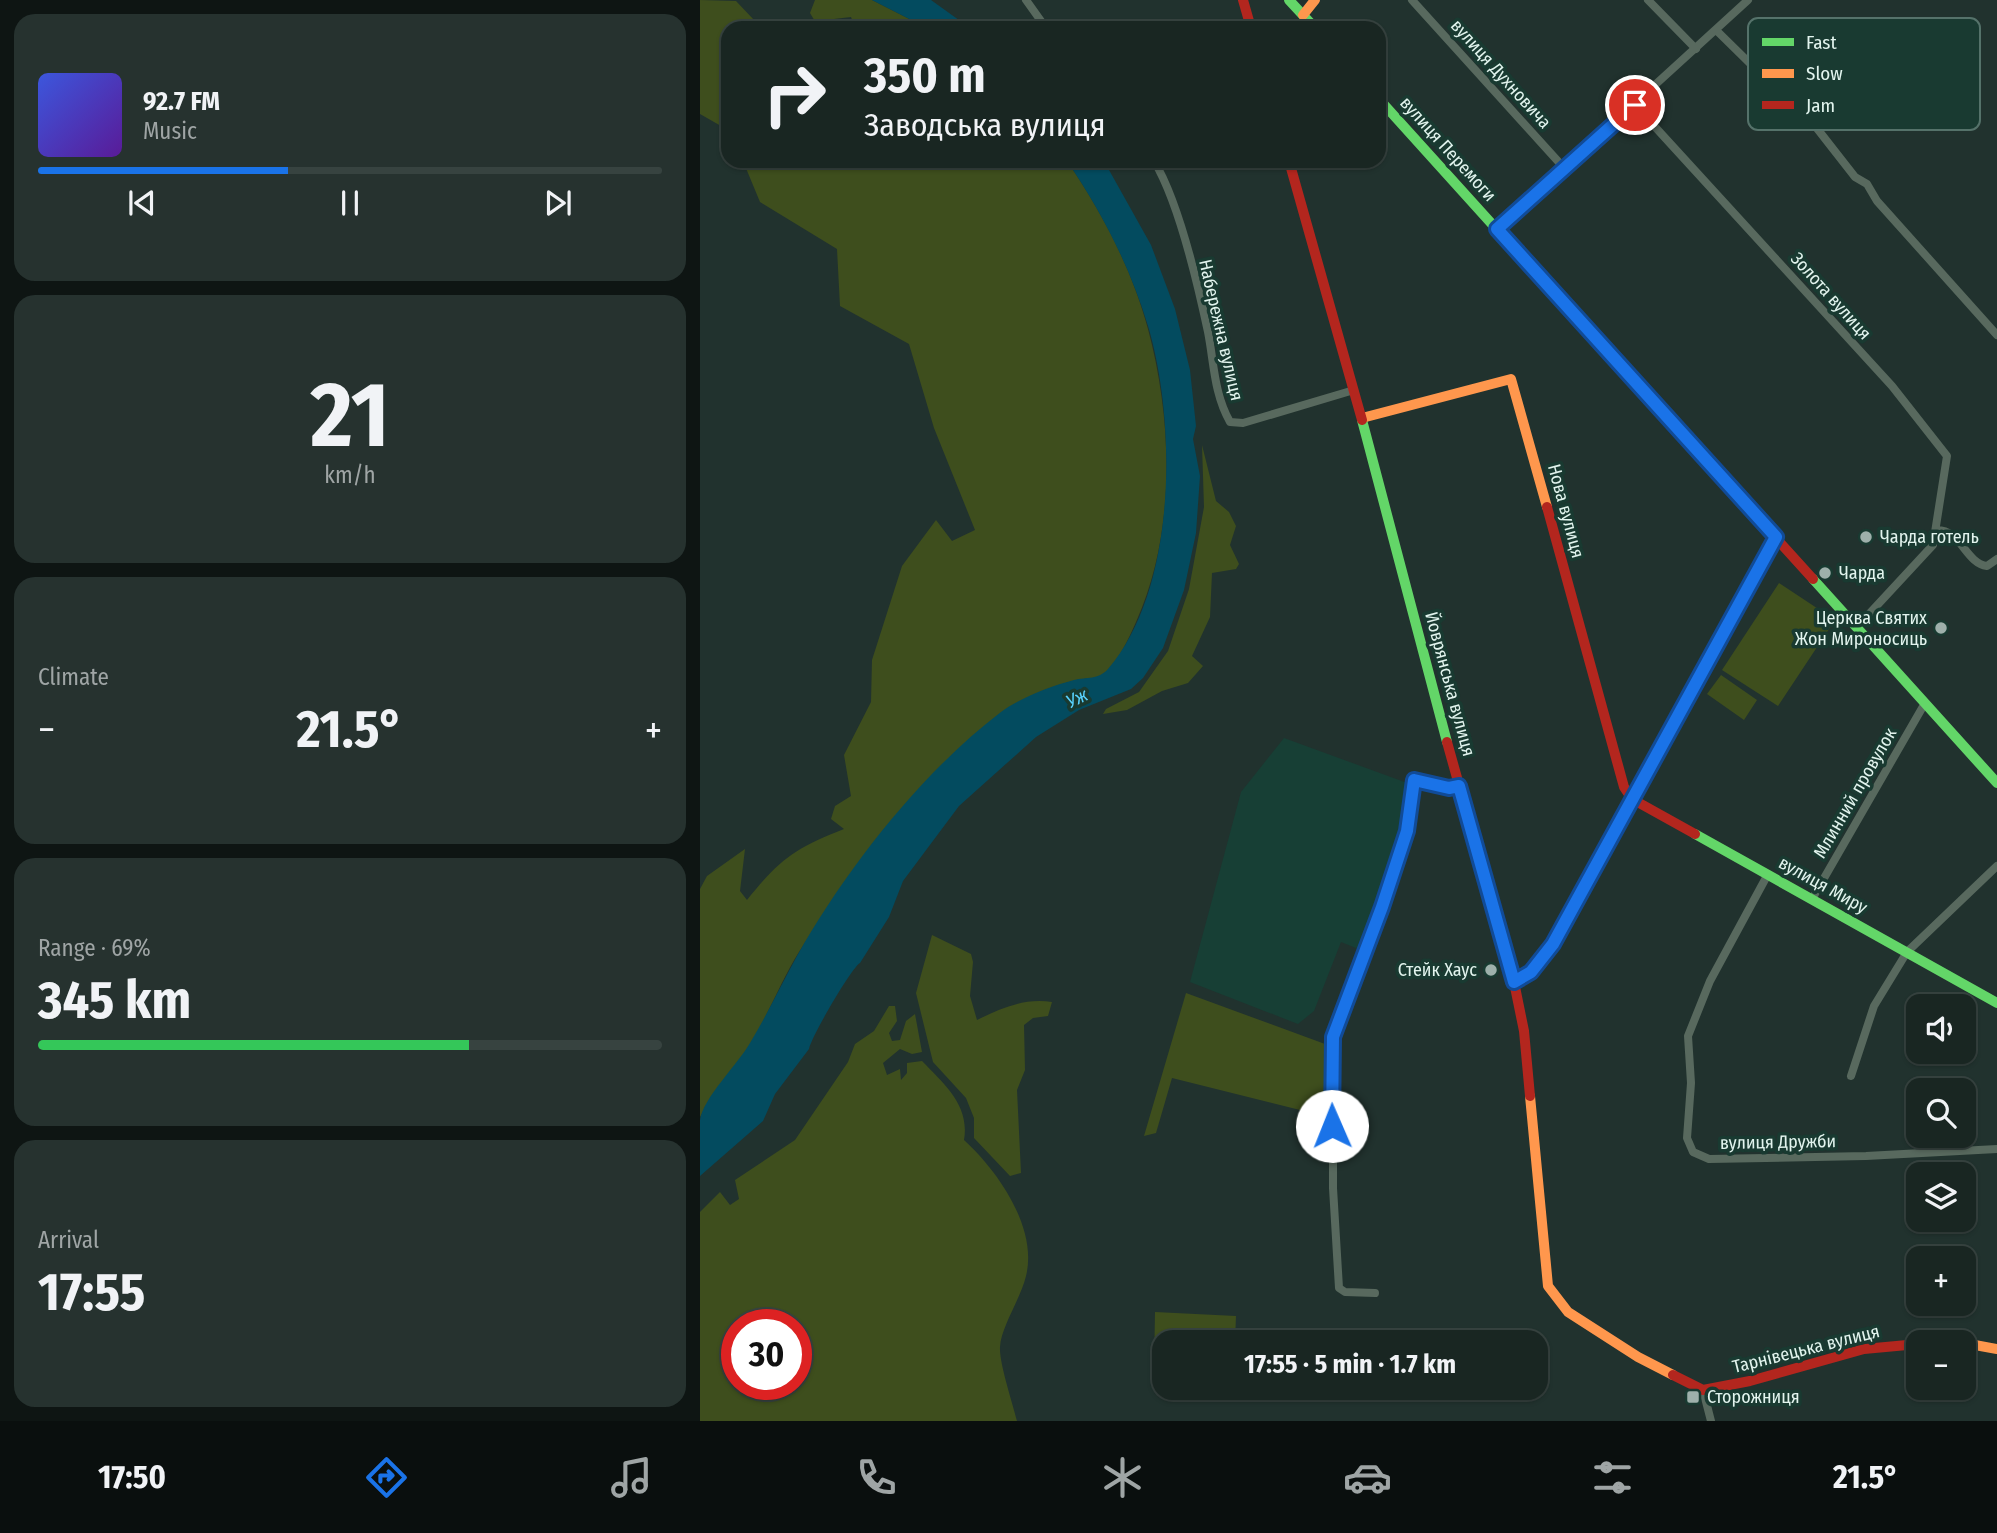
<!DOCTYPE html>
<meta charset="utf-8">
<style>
:root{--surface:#192622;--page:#26322f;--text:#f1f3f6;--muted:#9fa5a5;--line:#374340;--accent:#1a73e8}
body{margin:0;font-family:"Fira Sans Condensed",sans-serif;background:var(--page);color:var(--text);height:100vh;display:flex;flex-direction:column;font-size:26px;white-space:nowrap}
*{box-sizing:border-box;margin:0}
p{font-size:23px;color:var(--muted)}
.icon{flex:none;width:38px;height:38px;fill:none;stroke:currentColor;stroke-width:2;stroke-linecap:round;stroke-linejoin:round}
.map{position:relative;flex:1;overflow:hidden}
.sheet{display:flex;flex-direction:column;gap:14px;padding:14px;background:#0e1513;width:700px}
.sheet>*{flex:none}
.hud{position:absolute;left:21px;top:21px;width:665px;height:147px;border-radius:21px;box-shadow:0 2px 5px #0004,0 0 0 2px var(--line);background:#192622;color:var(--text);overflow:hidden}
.tools{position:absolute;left:1206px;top:994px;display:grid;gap:14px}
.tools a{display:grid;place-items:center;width:70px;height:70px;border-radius:14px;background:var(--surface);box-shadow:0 2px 5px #0004,0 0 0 2px var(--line);font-size:35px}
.speed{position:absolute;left:21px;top:1309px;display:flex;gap:14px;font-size:35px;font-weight:700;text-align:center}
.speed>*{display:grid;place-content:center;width:91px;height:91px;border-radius:50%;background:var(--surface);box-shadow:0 2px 5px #0004,0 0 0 2px var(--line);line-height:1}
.speed .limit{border:10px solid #d22;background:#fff;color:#111}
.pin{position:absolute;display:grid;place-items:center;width:60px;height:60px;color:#fff;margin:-30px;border:4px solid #fff;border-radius:50%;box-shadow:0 2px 7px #0007}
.me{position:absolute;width:77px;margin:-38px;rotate:359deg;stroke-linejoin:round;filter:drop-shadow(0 0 5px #0008)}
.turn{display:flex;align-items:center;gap:24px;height:147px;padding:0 28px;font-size:32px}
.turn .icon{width:91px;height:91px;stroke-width:2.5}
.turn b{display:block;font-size:49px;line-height:60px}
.big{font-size:52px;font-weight:700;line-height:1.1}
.sheet .widget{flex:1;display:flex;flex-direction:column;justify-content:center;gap:10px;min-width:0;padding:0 24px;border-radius:21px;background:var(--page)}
.sheet .dial{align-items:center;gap:0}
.dial b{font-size:91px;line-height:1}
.song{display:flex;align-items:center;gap:21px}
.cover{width:84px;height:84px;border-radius:10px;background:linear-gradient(135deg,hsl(230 70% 55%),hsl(270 70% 35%))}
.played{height:7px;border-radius:4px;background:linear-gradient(90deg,var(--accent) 40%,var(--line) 40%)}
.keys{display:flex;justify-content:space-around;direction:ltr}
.heat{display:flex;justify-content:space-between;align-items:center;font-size:38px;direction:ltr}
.charge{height:10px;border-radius:5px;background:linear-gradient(90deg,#34c759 69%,var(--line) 0)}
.trip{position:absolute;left:452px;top:1330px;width:396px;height:70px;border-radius:21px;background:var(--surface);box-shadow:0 2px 5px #0004,0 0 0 2px var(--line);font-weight:700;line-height:70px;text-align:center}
.dock{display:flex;height:112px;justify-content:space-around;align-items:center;background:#0a0f0e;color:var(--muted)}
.dock .icon{width:49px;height:49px}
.dock .on{color:var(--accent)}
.dock b{font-size:32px;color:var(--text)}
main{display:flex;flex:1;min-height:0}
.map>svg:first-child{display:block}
.built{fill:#173f35}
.green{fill:#3e4e1d;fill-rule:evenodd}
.water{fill:#034b5f}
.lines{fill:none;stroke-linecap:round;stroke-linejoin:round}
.street{stroke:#58695e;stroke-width:8}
.fast{stroke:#63d668;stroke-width:10}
.slow{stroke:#ff974d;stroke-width:10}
.jam{stroke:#b3261e;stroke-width:10}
.route-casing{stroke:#114b97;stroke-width:18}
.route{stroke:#1a73e8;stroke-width:12}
.poi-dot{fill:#9eb0ab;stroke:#193a31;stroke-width:2.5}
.labels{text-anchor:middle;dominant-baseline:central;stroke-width:7;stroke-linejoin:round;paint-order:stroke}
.street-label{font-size:18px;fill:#e2f4ee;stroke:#193a31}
.poi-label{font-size:18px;fill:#e2f4ee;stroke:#193a31;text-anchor:start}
.water-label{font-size:19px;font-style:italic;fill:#58d2fe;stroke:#193a31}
.key{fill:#193a31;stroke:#55726a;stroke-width:2}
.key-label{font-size:19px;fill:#e2f4ee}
</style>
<main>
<section class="sheet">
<div class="widget">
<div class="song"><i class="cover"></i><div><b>92.7 FM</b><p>Music</p></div></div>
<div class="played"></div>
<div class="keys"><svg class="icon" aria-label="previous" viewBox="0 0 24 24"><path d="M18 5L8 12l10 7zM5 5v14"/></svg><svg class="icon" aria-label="pause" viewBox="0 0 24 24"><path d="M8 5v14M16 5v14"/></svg><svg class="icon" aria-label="next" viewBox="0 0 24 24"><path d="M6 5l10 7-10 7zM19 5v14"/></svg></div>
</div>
<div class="widget dial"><b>21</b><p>km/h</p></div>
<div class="widget"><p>Climate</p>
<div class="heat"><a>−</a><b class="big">21.5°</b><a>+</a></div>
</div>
<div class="widget"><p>Range · 69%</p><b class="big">345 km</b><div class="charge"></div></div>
<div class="widget"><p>Arrival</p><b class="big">17:55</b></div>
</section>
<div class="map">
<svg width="1297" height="1421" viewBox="0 0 1297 1421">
<rect width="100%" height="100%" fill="#21322e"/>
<path class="built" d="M584,738L710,784L705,828L661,950L641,942L614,1011L598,1024L490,982L541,792Z"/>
<path class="green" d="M0,0L36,1L54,20L78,21L89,28H28V130L0,114Z
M115,0H172L227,28H155L151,17L134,19L119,28L110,13Z
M43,161H367C402,212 432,269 448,329C473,423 476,533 436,622C428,640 420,658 406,672C396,681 384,677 373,681C357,685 338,692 324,700C287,722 250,755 221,787C174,838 136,894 99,952C81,981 68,1015 50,1045C34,1070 15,1092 0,1117V889L7,876L45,849L40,891L47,900C80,859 95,848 144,829L131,819L135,806L151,796L144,755L171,702L172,660L202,566L236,520L252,541L275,530L234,428L209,344L140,306L137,249L60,202Z
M502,445L516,501L529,512L536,526L530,545L539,564L536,569L512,573L510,617L492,656L503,666L488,683L462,691L427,710L403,714L406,709L439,692L468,651L489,589L504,507Z
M1079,583L1135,620L1078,706L1022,670Z
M1021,675L1057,700L1044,720L1007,694Z
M232,935L271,954L273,962L270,996L277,1020C301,1008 324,998 352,1002L348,1016L333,1018L324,1025L325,1070L317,1090L321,1173L310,1176L274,1138V1118L266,1098L233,1062L216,993Z
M486,993L625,1044L624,1116L472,1078L456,1133L444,1136Z
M189,1006H195L197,1021L189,1033L192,1041L200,1040L206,1021L215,1014L222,1052L212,1054L200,1049L183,1063L187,1075L200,1069L201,1080L207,1073V1063L222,1061C244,1084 270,1105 264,1140C298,1171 338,1228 326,1276C321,1298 301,1327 300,1347C299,1363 313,1404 317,1421H0V1212L20,1192L30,1205L39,1199L35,1180L95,1140L148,1062L155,1044L174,1031ZM37,1325H96V1384H37Z
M455,1312L536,1316L535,1342H464V1368H454Z"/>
<path class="water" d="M172,0H231L270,28H227Z
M367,161H404L451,245L475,309L490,370L496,426L493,439L500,476L496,533L484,590L463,648L443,678L431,689L379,710L336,737L259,806L203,881L189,917L160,963C152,967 111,1037 109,1049L75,1094L63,1121L0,1176C0,1158 0,1138 0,1120C3,1098 38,1064 50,1043C67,1015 81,985 97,956C146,869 221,773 301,712C320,698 351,686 374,680C387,677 398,680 408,669C477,589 477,423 448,326C430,267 402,212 367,161Z"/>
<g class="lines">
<path class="street" d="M326,0L346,28
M712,0L865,169
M948,0L996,49
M1016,30L1077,90L1094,99L1155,177L1167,184L1177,201L1297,335
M935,105L1192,386L1247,456L1233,545L1157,627
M454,161C479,202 498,285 508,332C514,363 514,394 530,422L543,423L654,390
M797,229L1048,0
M1236,530C1261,529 1265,563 1287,566L1297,559
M1068,874L1010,981L988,1036L991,1083L987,1138L993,1152L1009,1159L1166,1156L1297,1149
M1112,899L1225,703
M814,982L831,972L853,944L1076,537
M1151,1076L1174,1006L1207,952L1297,866
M675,1293L645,1292L639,1288L633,1188V1037L682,907L707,831L714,781L749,788L759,786
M1003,1390L1011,1421"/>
<path class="fast" d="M589,0L615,28
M679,99L921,367
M662,420L747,742
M1113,579L1297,783
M995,834L1297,1003"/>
<path class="slow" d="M603,15L615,0
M662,418L811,379L847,507
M830,1096L848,1286L868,1312L938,1357L973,1375
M1264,1343L1297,1349"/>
<path class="jam" d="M543,0L551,28
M589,161L662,420
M921,367L1113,579
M847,507L924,787L932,799L995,834
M747,742L814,982L824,1031L830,1096
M973,1375L1003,1390L1050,1381L1164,1349L1218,1344"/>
</g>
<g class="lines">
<g class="route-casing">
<path id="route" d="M632,1126L633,1037L682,907L707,831L714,780L749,788L759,786L814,982L831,972L853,944L1076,537L797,229L935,105"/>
</g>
<use href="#route" class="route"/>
</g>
<g class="poi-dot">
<circle cx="1166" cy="537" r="7"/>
<circle cx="1125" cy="573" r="7"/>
<circle cx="1241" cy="628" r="7"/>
<circle cx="791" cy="970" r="7"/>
<rect x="986" y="1390" width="14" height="14" rx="3.5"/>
</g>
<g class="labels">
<g class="street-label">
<text transform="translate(801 74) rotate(48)">вулиця Духновича</text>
<text transform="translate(748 149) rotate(48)">вулиця Перемоги</text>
<text transform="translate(1131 296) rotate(48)">Золота вулиця</text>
<text transform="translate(521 330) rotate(77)">Набережна вулиця</text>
<text transform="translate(866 511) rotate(75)">Нова вулиця</text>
<text transform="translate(750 684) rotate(75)">Йоврянська вулиця</text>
<text transform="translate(1155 793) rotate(-60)">Млинний провулок</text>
<text transform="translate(1123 885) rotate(29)">вулиця Миру</text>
<text transform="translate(1078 1142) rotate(-1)">вулиця Дружби</text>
<text transform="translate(1106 1349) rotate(-14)">Тарнівецька вулиця</text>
</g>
<g class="poi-label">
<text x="1180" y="537">Чарда готель</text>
<text x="1139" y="573">Чарда</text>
<text x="1227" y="618" text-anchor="end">Церква Святих<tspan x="1227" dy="21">Жон Мироносиць</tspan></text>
<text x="777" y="970" text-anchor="end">Стейк Хаус</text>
<text x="1007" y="1397">Сторожниця</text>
</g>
<g class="water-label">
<text transform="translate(377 698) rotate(-25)">Уж</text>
</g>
</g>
<rect x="1048" y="18" width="232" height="112" rx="10" class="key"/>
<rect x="1062" y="38" width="32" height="8" fill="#63d668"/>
<rect x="1062" y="69" width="32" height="9" fill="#ff974d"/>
<rect x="1062" y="101" width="32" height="8" fill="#b3261e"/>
<g class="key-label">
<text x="1106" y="49">Fast</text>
<text x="1106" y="80">Slow</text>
<text x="1106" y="112">Jam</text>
</g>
</svg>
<div class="tools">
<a><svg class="icon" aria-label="sound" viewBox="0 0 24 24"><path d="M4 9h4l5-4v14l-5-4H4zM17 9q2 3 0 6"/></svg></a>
<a><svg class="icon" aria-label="search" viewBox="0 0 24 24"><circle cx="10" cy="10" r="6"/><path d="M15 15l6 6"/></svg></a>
<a><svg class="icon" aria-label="layers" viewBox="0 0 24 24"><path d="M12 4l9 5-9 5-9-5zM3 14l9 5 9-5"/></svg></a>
<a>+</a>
<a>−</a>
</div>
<div class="speed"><div class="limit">30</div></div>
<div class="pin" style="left:935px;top:105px;background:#d93025"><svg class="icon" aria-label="arrive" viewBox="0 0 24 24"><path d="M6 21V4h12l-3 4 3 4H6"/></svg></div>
<svg class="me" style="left:632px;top:1126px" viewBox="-20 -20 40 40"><circle r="19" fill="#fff"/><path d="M0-13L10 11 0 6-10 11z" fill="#1a73e8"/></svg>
<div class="trip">17:55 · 5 min · 1.7 km</div>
<div class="hud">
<div class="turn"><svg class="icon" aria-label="right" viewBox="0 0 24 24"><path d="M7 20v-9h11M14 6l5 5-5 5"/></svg><div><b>350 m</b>Заводська вулиця</div></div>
</div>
</div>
</main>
<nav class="dock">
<b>17:50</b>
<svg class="icon on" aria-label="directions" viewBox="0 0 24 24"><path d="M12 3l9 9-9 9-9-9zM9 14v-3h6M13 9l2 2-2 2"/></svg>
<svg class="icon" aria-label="music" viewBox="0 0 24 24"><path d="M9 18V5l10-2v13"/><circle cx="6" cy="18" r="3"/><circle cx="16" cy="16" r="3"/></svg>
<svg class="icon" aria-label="phone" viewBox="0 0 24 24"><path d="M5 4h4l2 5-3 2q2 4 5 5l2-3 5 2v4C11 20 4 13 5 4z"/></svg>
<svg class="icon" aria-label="climate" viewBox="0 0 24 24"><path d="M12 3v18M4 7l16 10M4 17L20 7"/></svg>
<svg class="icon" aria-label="car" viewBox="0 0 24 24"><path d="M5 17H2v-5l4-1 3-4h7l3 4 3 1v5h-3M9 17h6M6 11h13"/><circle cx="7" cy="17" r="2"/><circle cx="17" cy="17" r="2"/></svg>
<svg class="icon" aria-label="filters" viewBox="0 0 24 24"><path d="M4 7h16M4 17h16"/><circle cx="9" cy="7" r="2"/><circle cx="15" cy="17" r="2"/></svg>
<b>21.5°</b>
</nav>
